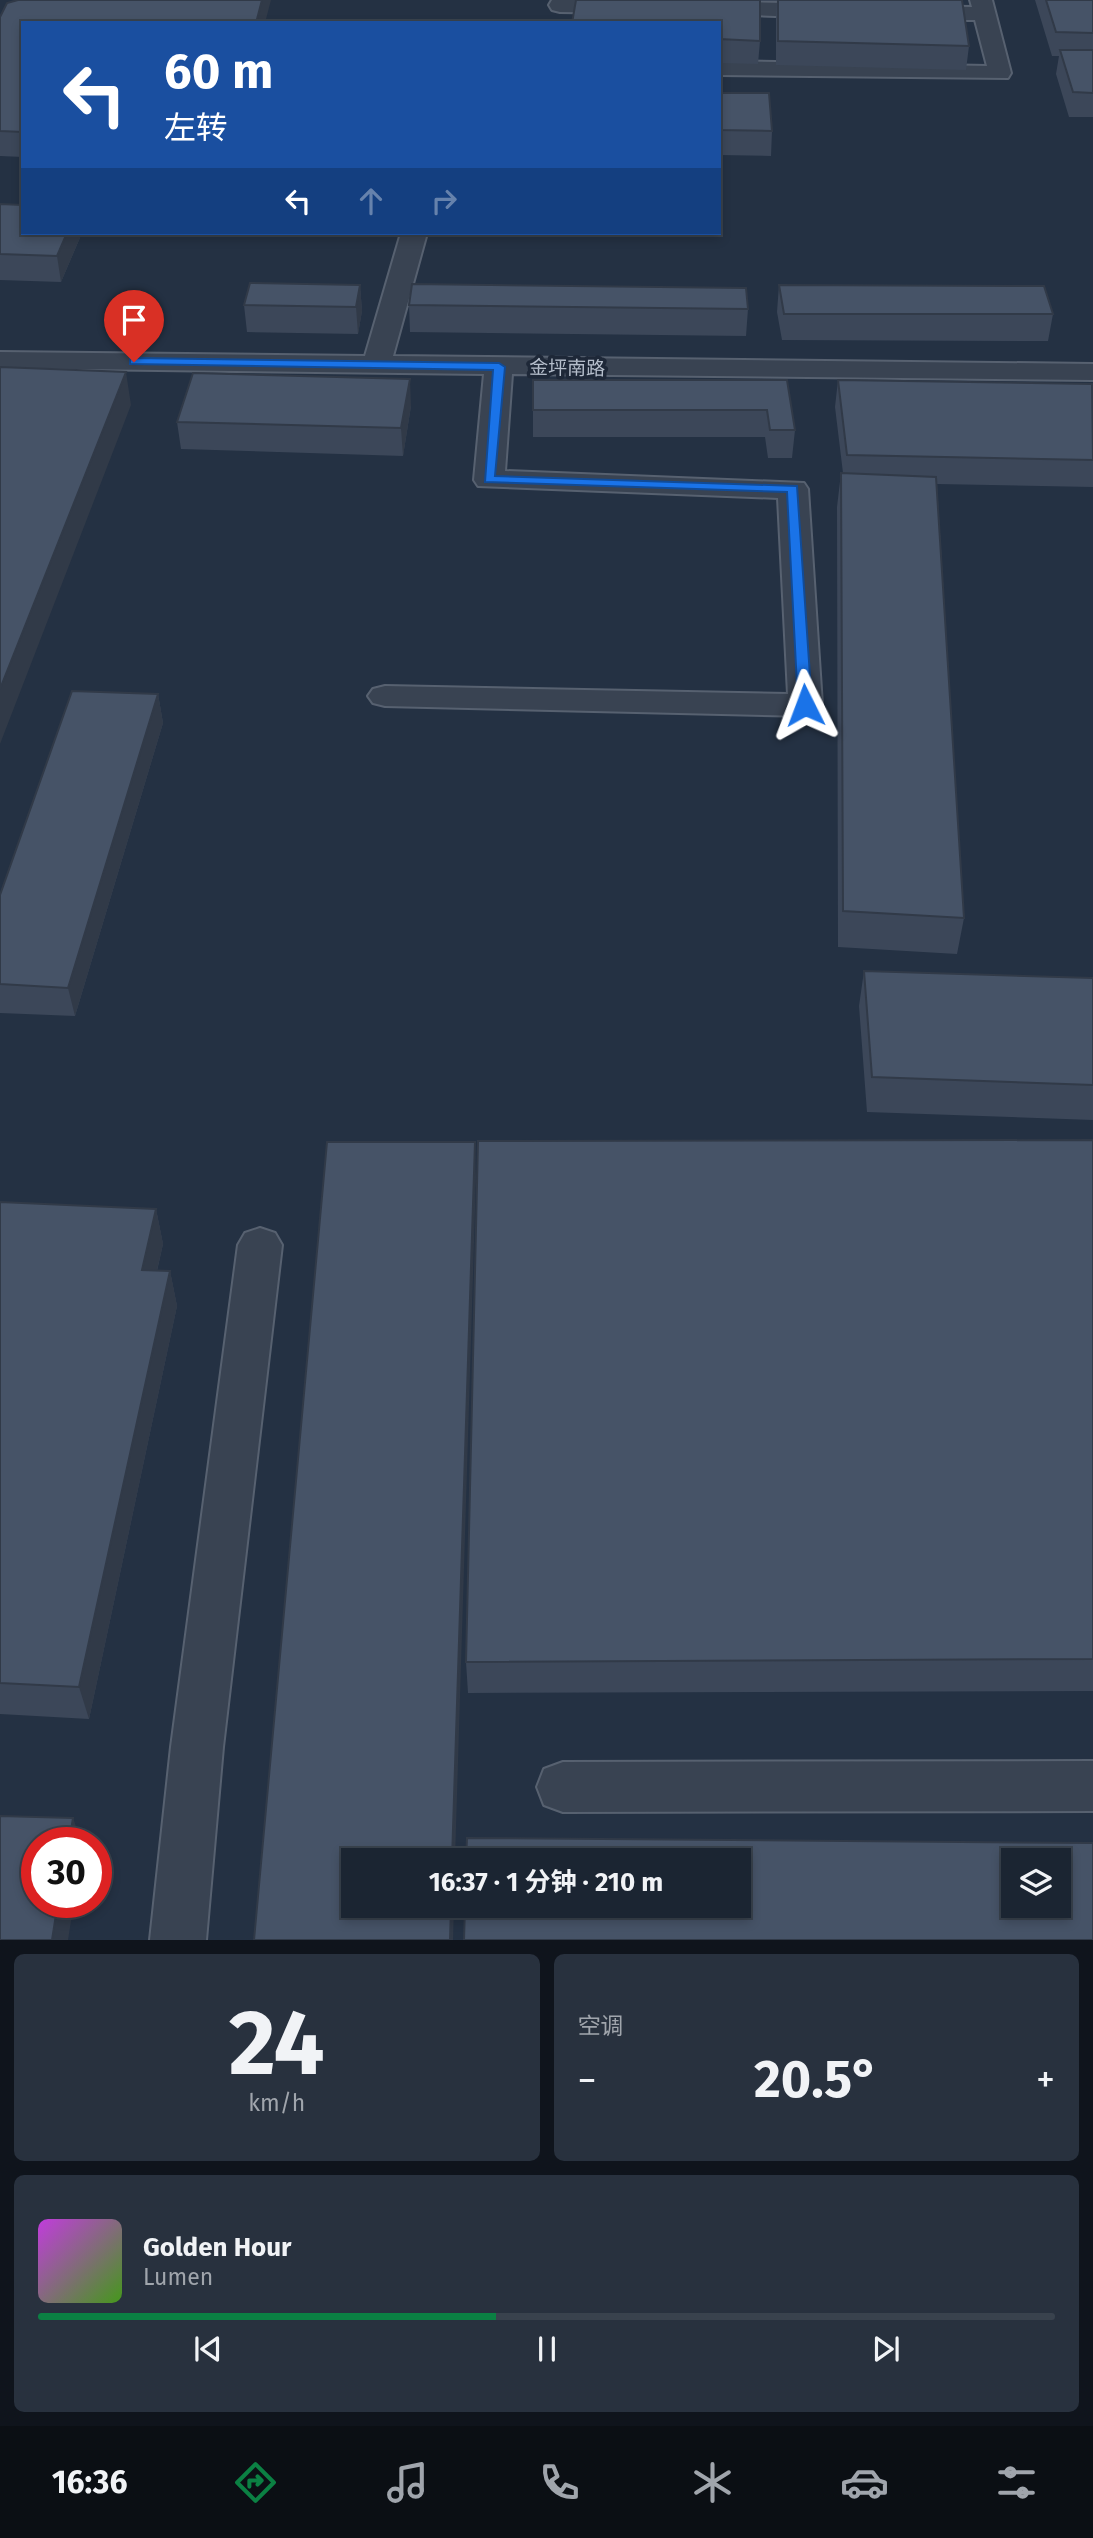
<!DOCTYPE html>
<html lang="zh">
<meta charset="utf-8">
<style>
:root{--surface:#1b2532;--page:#28313e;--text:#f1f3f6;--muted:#a0a5ac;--line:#39424d;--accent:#0b8043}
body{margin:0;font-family:"Fira Sans","Noto Sans SC",sans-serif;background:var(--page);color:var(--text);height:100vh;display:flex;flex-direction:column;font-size:26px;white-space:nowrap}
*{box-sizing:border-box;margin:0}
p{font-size:23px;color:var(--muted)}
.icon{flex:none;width:38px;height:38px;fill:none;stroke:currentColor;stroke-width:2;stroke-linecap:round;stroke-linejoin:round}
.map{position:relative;height:1940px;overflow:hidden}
.drawer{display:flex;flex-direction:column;gap:14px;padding:14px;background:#0f141c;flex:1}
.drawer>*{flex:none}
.banner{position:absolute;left:21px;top:21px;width:700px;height:214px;border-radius:0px;box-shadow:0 4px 10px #0003,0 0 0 2px var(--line);background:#1a4fa0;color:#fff;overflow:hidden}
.buttons{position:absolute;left:1001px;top:1848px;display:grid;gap:14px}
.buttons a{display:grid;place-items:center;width:70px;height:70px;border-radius:0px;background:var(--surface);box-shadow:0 4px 10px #0003,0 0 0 2px var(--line);font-size:35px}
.speed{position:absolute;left:21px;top:1827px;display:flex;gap:14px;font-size:35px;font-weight:700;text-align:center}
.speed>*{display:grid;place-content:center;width:91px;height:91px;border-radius:50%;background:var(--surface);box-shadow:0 4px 10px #0003,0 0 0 2px var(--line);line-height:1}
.speed .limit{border:10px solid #d22;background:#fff;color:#111}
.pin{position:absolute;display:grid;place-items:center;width:60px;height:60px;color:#fff;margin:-72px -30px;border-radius:50% 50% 50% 0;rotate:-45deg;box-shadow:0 0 7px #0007}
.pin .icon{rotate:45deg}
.me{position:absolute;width:77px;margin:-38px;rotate:357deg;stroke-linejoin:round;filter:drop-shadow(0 0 5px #0008)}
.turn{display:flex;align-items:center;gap:24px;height:147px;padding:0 28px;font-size:32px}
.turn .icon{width:91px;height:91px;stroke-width:2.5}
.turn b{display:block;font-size:49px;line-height:60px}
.lanes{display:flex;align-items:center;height:66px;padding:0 28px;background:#0003;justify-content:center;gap:35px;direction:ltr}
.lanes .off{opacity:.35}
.big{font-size:52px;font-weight:700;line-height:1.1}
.drawer .widget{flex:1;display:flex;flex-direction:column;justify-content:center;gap:10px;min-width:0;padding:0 24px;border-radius:10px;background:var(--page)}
.drawer .dial{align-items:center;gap:0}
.dial b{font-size:91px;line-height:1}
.song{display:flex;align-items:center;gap:21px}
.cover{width:84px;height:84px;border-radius:10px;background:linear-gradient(135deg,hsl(290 70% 55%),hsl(100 70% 35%))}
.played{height:7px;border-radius:4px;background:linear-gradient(90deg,var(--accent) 45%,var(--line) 45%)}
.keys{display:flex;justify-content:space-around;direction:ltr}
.heat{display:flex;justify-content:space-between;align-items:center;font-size:38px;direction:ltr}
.drawer .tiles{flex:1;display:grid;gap:14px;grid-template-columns:1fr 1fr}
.widget:last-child{grid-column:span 2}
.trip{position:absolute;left:341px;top:1848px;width:410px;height:70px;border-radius:0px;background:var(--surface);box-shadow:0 4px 10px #0003,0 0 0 2px var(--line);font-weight:700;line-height:70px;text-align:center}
.menu{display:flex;height:112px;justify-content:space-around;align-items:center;background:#0b0f14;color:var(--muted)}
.menu .icon{width:49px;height:49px}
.menu .selected{color:var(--accent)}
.menu b{font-size:32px;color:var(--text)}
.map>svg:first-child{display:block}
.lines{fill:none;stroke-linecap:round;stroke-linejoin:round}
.minor-casing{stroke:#576170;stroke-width:4}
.minor{fill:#394352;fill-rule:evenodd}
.wall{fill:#3c4759}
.shaded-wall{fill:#313a48}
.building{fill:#465367;stroke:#313a48;stroke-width:2;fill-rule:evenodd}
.route{fill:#1a73e8;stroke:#114b97;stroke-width:2}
.labels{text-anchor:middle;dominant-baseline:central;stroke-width:7;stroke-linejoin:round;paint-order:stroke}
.far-street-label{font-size:19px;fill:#b6bfcc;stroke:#1e2838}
</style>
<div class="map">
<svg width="1093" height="1940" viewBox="0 0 1093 1940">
<rect width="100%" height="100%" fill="#243143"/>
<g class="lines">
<g class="minor-casing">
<path id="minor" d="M552,0H630L639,6L628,13L560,12L552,10L549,5Z
M970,0H992L1011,73L1008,78L719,75V61L987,66L975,20H912L901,13L912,6L972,7Z
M706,1L828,4L839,11L828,18L698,13L695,8Z
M401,233H427L393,356L1093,364V380L512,374L505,471L804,483L808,489L822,705L817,712L805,716L385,706L373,703L368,696L373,689L385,686L788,694L778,498L478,486L474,480L484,374L0,368V352L365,356Z
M260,1228L275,1233L282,1245L223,1747L206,1940H150L171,1747L238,1245L245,1233Z
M1093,1761V1811L563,1812L544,1805L537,1787L544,1769L563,1762Z"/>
</g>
<use href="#minor" class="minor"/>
</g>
<path class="wall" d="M576,0H962L969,46L966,70L776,65V19L777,1H760V41L758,64L719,63V23Z
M1035,0H1093V117H1069L1056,74L1059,56H1052Z
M0,17L23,23V157L0,156Z
M719,93L772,131L771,156L719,155Z
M0,204L23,233H82L61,282L0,280Z
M360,285L362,311L358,334L247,332L244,305Z
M779,285L1053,314L1048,341L782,340L777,312Z
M409,305L748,309L746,336L410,332Z
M533,380H787L795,430L792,458H768L765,437H533Z
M838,380L1093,386V487L937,484L964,918L957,954L838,947L837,507L841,473H843L835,407Z
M411,406L403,456L181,449L177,422Z
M158,694L163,723L75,1016L0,1013V895Z
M864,971L1093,978V1120L867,1112L859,1006Z
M1093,1140V1691L468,1693L466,1662Z
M0,1202L156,1209L163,1244L157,1271H170L177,1306L89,1719L0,1714Z"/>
<path class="shaded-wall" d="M262,0H271L265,23H256Z
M67,233H82L61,282L57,256Z
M360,285L362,311L358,334L356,307Z
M126,372L131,405L0,744V689Z
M410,379L411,406L403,456L401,428Z
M158,694L163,723L75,1016L68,988Z
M475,1142L476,1177L455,1860H452Z
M156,1209L163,1244L149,1305L142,1270Z
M170,1271L177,1306L89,1719L79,1687Z
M73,1818L82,1843H69Z
M58,1902H74L68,1940H52Z
M451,1906H454L453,1940H450Z"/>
<path class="building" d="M18,0H262L256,23H23V132L0,131V17L7,3Z
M576,0H760V41L719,39V23H572Z
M778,0H962L969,46L778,41Z
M1046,0H1093V33L1056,32Z
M1060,50H1093V93L1073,92Z
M719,93H769L772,131L719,130Z
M0,204L23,205V233H67L57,256L0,254Z
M250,283L360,285L356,307L244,305Z
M412,284L746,288L748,309L409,305Z
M779,285L1044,286L1053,314H784Z
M0,367L126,372L0,689Z
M193,373L410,379L401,428L177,422Z
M533,380H787L795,430H770L767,410H533Z
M838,380L1092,384L1093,460L847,455Z
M841,473L936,477L964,918L843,911Z
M72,691L158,694L68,988L0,984V895Z
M864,971L1093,978V1085L872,1077Z
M1093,1140V1659L466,1662L478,1141Z
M327,1142H475L452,1860H354V1906H451L450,1940H254Z
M0,1202L156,1209L142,1270L170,1271L79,1687L0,1683Z
M0,1816L73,1818L69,1843H37V1902H58L52,1940H0Z
M467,1838L1093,1843V1940H464L465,1906H738V1860H466ZM1013,1860H1059V1906H1013Z"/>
<path class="route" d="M134,358L499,363L505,367L495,476L797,486L812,705L805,710L798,705L787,492L485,482L493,370L130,364V359Z"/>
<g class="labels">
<g class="far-street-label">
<text transform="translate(567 368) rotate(1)">金坪南路</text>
</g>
</g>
</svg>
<div class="buttons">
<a><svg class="icon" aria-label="layers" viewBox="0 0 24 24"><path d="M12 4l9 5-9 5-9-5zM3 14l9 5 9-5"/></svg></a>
</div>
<div class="speed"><div class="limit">30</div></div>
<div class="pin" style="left:134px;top:362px;background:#d93025"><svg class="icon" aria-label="arrive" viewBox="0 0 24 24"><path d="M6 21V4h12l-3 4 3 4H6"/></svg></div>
<svg class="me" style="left:805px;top:705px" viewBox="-20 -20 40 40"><path d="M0-17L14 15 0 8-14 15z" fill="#1a73e8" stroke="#fff" stroke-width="4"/></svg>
<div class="trip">16:37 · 1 分钟 · 210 m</div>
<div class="banner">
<div class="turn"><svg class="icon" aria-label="left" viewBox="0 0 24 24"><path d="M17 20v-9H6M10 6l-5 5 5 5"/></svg><div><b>60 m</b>左转</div></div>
<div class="lanes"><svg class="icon" aria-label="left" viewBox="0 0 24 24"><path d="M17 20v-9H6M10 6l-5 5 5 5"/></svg><svg class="icon off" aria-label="ahead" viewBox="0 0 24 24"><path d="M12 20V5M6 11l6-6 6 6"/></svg><svg class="icon off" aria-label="right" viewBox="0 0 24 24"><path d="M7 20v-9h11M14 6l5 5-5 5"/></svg></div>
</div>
</div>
<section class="drawer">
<div class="tiles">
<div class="widget dial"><b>24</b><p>km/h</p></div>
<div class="widget"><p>空调</p>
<div class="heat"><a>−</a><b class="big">20.5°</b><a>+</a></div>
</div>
<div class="widget">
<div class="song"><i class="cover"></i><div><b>Golden Hour</b><p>Lumen</p></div></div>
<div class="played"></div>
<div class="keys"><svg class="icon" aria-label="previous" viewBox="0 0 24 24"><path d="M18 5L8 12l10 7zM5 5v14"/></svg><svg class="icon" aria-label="pause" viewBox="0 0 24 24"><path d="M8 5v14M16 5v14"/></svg><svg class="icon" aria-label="next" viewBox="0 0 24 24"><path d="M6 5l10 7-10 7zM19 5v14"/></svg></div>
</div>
</div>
</section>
<nav class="menu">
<b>16:36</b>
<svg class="icon selected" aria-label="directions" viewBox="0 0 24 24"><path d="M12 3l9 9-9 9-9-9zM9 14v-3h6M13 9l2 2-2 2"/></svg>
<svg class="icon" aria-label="music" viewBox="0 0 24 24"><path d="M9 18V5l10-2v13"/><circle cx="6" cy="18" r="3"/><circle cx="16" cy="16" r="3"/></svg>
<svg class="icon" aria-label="phone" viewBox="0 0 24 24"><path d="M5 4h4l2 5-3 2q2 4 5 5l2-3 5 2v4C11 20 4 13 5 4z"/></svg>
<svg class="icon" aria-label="climate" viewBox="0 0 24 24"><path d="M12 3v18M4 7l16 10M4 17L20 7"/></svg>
<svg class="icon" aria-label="car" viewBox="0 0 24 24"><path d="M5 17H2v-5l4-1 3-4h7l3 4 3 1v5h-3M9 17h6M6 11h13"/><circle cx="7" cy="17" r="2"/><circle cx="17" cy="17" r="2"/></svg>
<svg class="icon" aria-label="filters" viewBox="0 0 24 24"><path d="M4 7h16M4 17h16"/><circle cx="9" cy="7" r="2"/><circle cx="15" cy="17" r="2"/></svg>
</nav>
